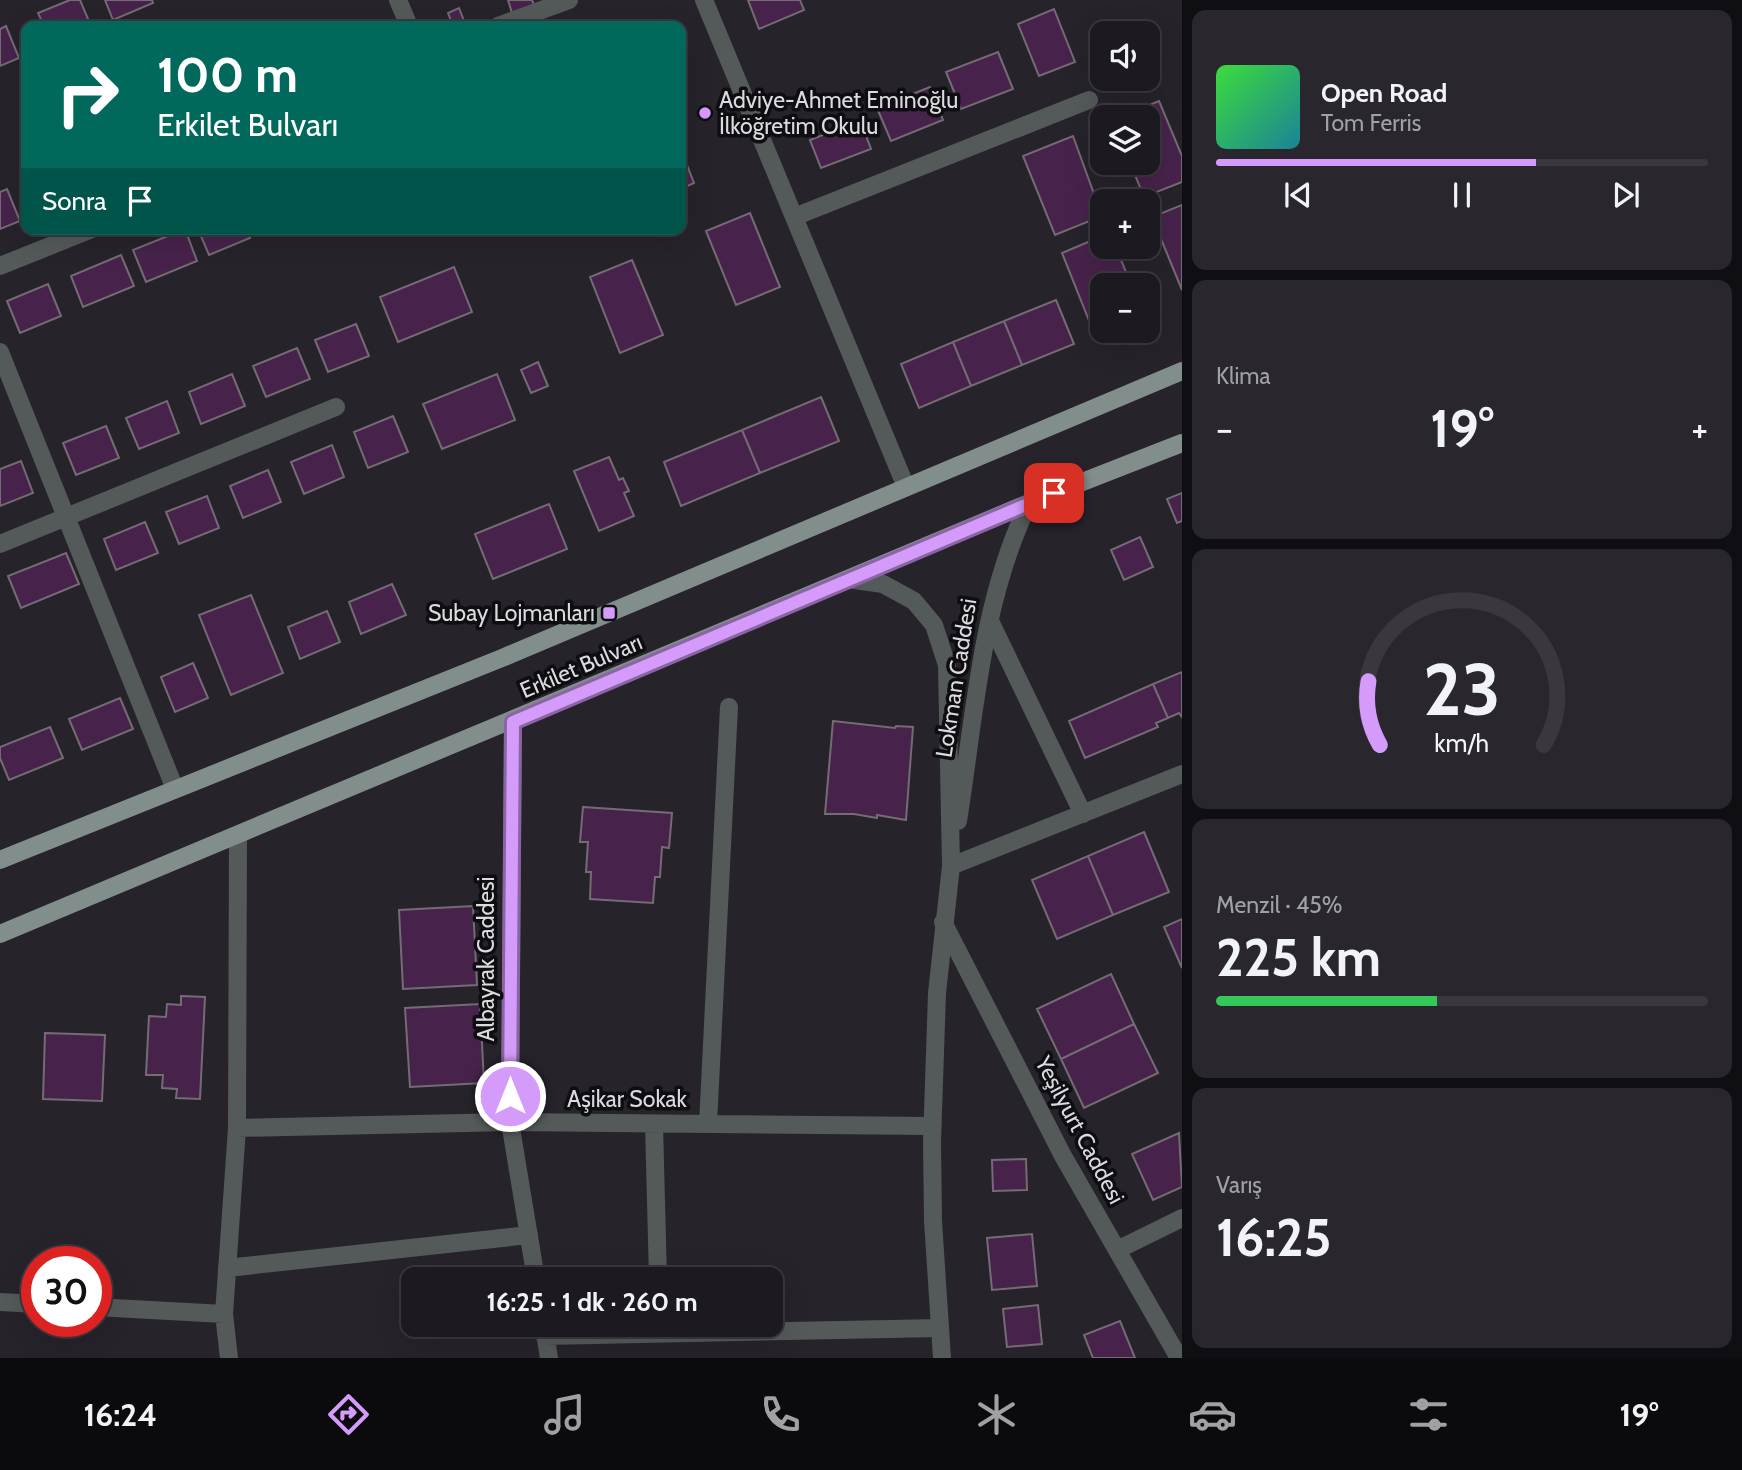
<!DOCTYPE html>
<html lang="tr">
<meta charset="utf-8">
<style>
:root{--surface:#1c1a20;--page:#29272d;--text:#f1f3f6;--muted:#a0a1a5;--line:#3a383e;--accent:#d59bfb}
body{margin:0;font-family:Cabin,sans-serif;background:var(--page);color:var(--text);height:100vh;display:flex;flex-direction:column;font-size:26px;white-space:nowrap}
*{box-sizing:border-box;margin:0}
p{font-size:23px;color:var(--muted)}
.icon{flex:none;width:38px;height:38px;fill:none;stroke:currentColor;stroke-width:2;stroke-linecap:round;stroke-linejoin:round}
.map{position:relative;flex:1;overflow:hidden}
.side{display:flex;flex-direction:column;gap:10px;padding:10px;background:#0f0e12;width:560px}
.side>*{flex:none}
.banner{position:absolute;left:21px;top:21px;width:665px;height:214px;border-radius:14px;box-shadow:0 7px 28px #0002,0 0 0 2px var(--line);background:#00695c;color:#fff;overflow:hidden}
.buttons{position:absolute;left:1090px;top:21px;display:grid;gap:14px}
.buttons a{display:grid;place-items:center;width:70px;height:70px;border-radius:14px;background:var(--surface);box-shadow:0 7px 28px #0002,0 0 0 2px var(--line);font-size:35px}
.speed{position:absolute;left:21px;top:1246px;display:flex;gap:14px;font-size:35px;font-weight:700;text-align:center}
.speed>*{display:grid;place-content:center;width:91px;height:91px;border-radius:50%;background:var(--surface);box-shadow:0 7px 28px #0002,0 0 0 2px var(--line);line-height:1}
.speed .limit{border:10px solid #d22;background:#fff;color:#111}
.pin{position:absolute;display:grid;place-items:center;width:60px;height:60px;color:#fff;margin:-30px;border-radius:14px;box-shadow:0 4px 10px #0006}
.me{position:absolute;width:77px;margin:-38px;rotate:0deg;stroke-linejoin:round;filter:drop-shadow(0 0 5px #0008)}
.turn{display:flex;align-items:center;gap:24px;height:147px;padding:0 21px;font-size:32px}
.turn .icon{width:91px;height:91px;stroke-width:2.5}
.turn b{display:block;font-size:49px;line-height:60px}
.then{display:flex;align-items:center;height:66px;padding:0 21px;background:#0003;gap:14px;font-size:26px}
.big{font-size:52px;font-weight:700;line-height:1.1}
.side .widget{flex:1;display:flex;flex-direction:column;justify-content:center;gap:10px;min-width:0;padding:0 24px;border-radius:14px;background:var(--page)}
.side .dial{align-items:center;gap:0}
.dial svg{height:182px;overflow:visible;fill:none;stroke:var(--line);stroke-width:7;stroke-linecap:round;text-anchor:middle}
.dial text{fill:var(--text);stroke:none}
.song{display:flex;align-items:center;gap:21px}
.cover{width:84px;height:84px;border-radius:10px;background:linear-gradient(135deg,hsl(120 70% 55%),hsl(190 70% 35%))}
.played{height:7px;border-radius:4px;background:linear-gradient(90deg,var(--accent) 65%,var(--line) 65%)}
.keys{display:flex;justify-content:space-around;direction:ltr}
.heat{display:flex;justify-content:space-between;align-items:center;font-size:38px;direction:ltr}
.charge{height:10px;border-radius:5px;background:linear-gradient(90deg,#34c759 45%,var(--line) 0)}
.trip{position:absolute;left:401px;top:1267px;width:382px;height:70px;border-radius:14px;background:var(--surface);box-shadow:0 7px 28px #0002,0 0 0 2px var(--line);font-weight:700;line-height:70px;text-align:center}
.tabs{display:flex;height:112px;justify-content:space-around;align-items:center;background:#0b0a0d;color:var(--muted)}
.tabs .icon{width:49px;height:49px}
.tabs .current{color:var(--accent)}
.tabs b{font-size:32px;color:var(--text)}
main{display:flex;flex:1;min-height:0}
.map>svg:first-child{display:block}
.building{fill:#47234b;stroke:#746b74;stroke-width:2}
.lines{fill:none;stroke-linecap:round;stroke-linejoin:round}
.minor{stroke:#545959;stroke-width:18}
.tertiary{stroke:#545959;stroke-width:18}
.primary{stroke:#828e8c;stroke-width:18}
.route-casing{stroke:#8a65a3;stroke-width:18}
.route{stroke:#d59bfb;stroke-width:12}
.poi-dot{fill:#d59bfb;stroke:#0e0d11;stroke-width:2.5}
.labels{text-anchor:middle;dominant-baseline:central;stroke-width:7;stroke-linejoin:round;paint-order:stroke}
.poi-label{font-size:23px;fill:#dcd9df;stroke:#0e0d11;text-anchor:start}
.street-label{font-size:23px;fill:#dcd9df;stroke:#0e0d11}
</style>
<main>
<div class="map">
<svg width="1182" height="1358" viewBox="0 0 1182 1358">
<rect width="100%" height="100%" fill="#26232b"/>
<path class="building" d="M70,0H80L91,26H44L38,13Z
M105,0H152L153,3L113,20Z
M508,0H532L534,5L512,13Z
M748,0H800L804,10L759,29Z
M459,8L466,26H453L448,13Z
M1054,9L1075,62L1039,76L1018,24Z
M6,26L19,58L0,66V29Z
M998,52L1013,89L961,109L946,72Z
M930,87L943,120L891,141L877,108Z
M1159,101L1182,156V182L1144,197L1130,163H1148V117H1121Z
M860,120L871,149L821,168L810,140Z
M1073,136L1102,216L1055,235L1023,156Z
M681,150L694,183L681,189Z
M7,189L20,221L0,229V192Z
M1182,205V290L1152,217Z
M750,213L780,287L736,305L706,231Z
M185,229L197,261L146,282L133,250Z
M198,229H247L250,238L209,255Z
M1102,236V247H1116L1131,285H1102V329L1094,333L1062,253Z
M121,255L134,286L83,307L71,276Z
M632,260L663,335L620,353L590,277Z
M454,267L472,312L398,342L380,297Z
M48,284L61,316L20,333L7,301Z
M1056,300L1074,344L1022,365L1004,321Z
M1004,321L1022,365L971,386L953,342Z
M356,324L369,356L328,372L315,340Z
M953,342L971,386L919,408L901,364Z
M297,348L310,379L266,397L253,366Z
M538,362L548,386L531,393L521,370Z
M232,374L245,406L201,424L189,392Z
M497,374L515,420L442,449L423,404Z
M821,397L839,441L760,473L742,430Z
M167,401L179,433L139,449L126,418Z
M393,416L408,452L368,468L354,432Z
M106,426L119,458L76,475L63,443Z
M742,430L760,473L681,506L664,462Z
M332,445L344,477L304,494L291,462Z
M609,457L619,480L623,478L629,491L624,493L634,516L599,531L574,471Z
M21,461L33,493L0,506V469Z
M268,470L281,502L243,518L230,486Z
M1182,493V521L1177,523L1167,499Z
M207,496L219,528L179,544L166,512Z
M549,504L567,549L493,579L475,534Z
M145,522L158,553L116,570L104,539Z
M1140,537L1153,567L1124,580L1111,550Z
M66,553L79,584L21,608L8,576Z
M392,584L406,615L361,634L349,602Z
M251,595L283,673L231,695L199,615Z
M327,611L340,642L300,659L288,627Z
M193,663L208,698L175,712L161,677Z
M1182,672V717L1179,713L1168,718L1153,684Z
M1153,684L1168,718L1156,723L1158,727L1085,758L1069,721Z
M120,698L133,729L82,750L69,719Z
M833,721L895,728L896,726L913,727L906,820L877,815V818L854,814H825Z
M50,727L63,758L9,780L0,758V747Z
M583,807L672,813L669,848L662,847L660,877H655L653,903L590,899L591,872H586L588,842H580Z
M1144,832L1169,892L1113,915L1088,856Z
M1088,856L1113,915L1057,939L1032,880Z
M473,906L477,985L403,989L399,910Z
M1182,919V968L1164,927Z
M1111,974L1134,1024L1061,1059L1037,1009Z
M181,996L205,997L200,1099L176,1098L177,1089L162,1088L163,1075H146L149,1016L166,1017L167,1004L181,1005Z
M480,1004L484,1083L410,1087L405,1008Z
M1134,1024L1158,1073L1084,1108L1061,1059Z
M45,1033L105,1035L102,1101L43,1099Z
M1179,1133L1182,1187L1153,1200L1132,1154Z
M1026,1159L1027,1190L993,1191L992,1160Z
M1032,1234L1037,1286L992,1290L987,1238Z
M1038,1305L1042,1344L1007,1347L1003,1309Z
M1120,1321L1135,1358H1093L1084,1335Z"/>
<g class="lines">
<path class="minor" d="M398,0L409,26
M704,0L906,487
M498,26L569,0
M794,217L1089,100
M0,266L92,229
M0,352L175,789
M0,544L336,407
M990,621L1083,814
M513,721L510,1122L536,1279
M951,866L1182,774
M943,922L1063,1156L1179,1358
M654,1124L658,1279
M708,1124L729,707
M237,1128L510,1122L932,1126
M1117,1250L1182,1218
M227,1268L529,1235
M0,1302L37,1304
M96,1307L224,1314
M544,1327L549,1358
M545,1336L940,1328
M229,1358L224,1314L237,1128L238,835"/>
<path class="tertiary" d="M848,579L883,584L914,601L934,625L947,665L951,866L937,993L932,1142L933,1221L942,1358
M958,821C975,715 981,601 1029,503"/>
<path class="primary" d="M0,860L502,658L1182,371
M0,934L1029,503L1182,443"/>
</g>
<g class="lines">
<g class="route-casing">
<path id="route" d="M510,1096L513,722L1054,493"/>
</g>
<use href="#route" class="route"/>
</g>
<g class="poi-dot">
<circle cx="705" cy="113" r="7"/>
<rect x="602" y="606" width="14" height="14" rx="3.5"/>
</g>
<g class="labels">
<g class="poi-label">
<text x="719" y="100">Adviye-Ahmet Eminoğlu<tspan x="719" dy="26">İlköğretim Okulu</tspan></text>
<text x="595" y="613" text-anchor="end">Subay Lojmanları</text>
</g>
<g class="street-label">
<text transform="translate(581 666) rotate(-23)">Erkilet Bulvarı</text>
<text transform="translate(956 678) rotate(-81)">Lokman Caddesi</text>
<text transform="translate(486 959) rotate(-90)">Albayrak Caddesi</text>
<text x="627" y="1099">Aşikar Sokak</text>
<text transform="translate(1080 1130) rotate(62)">Yeşilyurt Caddesi</text>
</g>
</g>
</svg>
<div class="buttons">
<a><svg class="icon" aria-label="sound" viewBox="0 0 24 24"><path d="M4 9h4l5-4v14l-5-4H4zM17 9q2 3 0 6"/></svg></a>
<a><svg class="icon" aria-label="layers" viewBox="0 0 24 24"><path d="M12 4l9 5-9 5-9-5zM3 14l9 5 9-5"/></svg></a>
<a>+</a>
<a>−</a>
</div>
<div class="speed"><div class="limit">30</div></div>
<div class="pin" style="left:1054px;top:493px;background:#d93025"><svg class="icon" aria-label="arrive" viewBox="0 0 24 24"><path d="M6 21V4h12l-3 4 3 4H6"/></svg></div>
<svg class="me" style="left:510px;top:1096px" viewBox="-20 -20 40 40"><circle r="17" fill="#d59bfb" stroke="#fff" stroke-width="3"/><path d="M0-11L8 9 0 5-8 9z" fill="#fff"/></svg>
<div class="trip">16:25 · 1 dk · 260 m</div>
<div class="banner">
<div class="turn"><svg class="icon" aria-label="right" viewBox="0 0 24 24"><path d="M7 20v-9h11M14 6l5 5-5 5"/></svg><div><b>100 m</b>Erkilet Bulvarı</div></div>
<div class="then">Sonra<svg class="icon" aria-label="arrive" viewBox="0 0 24 24"><path d="M6 21V4h12l-3 4 3 4H6"/></svg></div>
</div>
</div>
<section class="side">
<div class="widget">
<div class="song"><i class="cover"></i><div><b>Open Road</b><p>Tom Ferris</p></div></div>
<div class="played"></div>
<div class="keys"><svg class="icon" aria-label="previous" viewBox="0 0 24 24"><path d="M18 5L8 12l10 7zM5 5v14"/></svg><svg class="icon" aria-label="pause" viewBox="0 0 24 24"><path d="M8 5v14M16 5v14"/></svg><svg class="icon" aria-label="next" viewBox="0 0 24 24"><path d="M6 5l10 7-10 7zM19 5v14"/></svg></div>
</div>
<div class="widget"><p>Klima</p>
<div class="heat"><a>−</a><b class="big">19°</b><a>+</a></div>
</div>
<div class="widget dial"><svg viewBox="0 0 100 80">
<path d="M14 69A42 42 0 1 1 86 69"/>
<path d="M14 69A42 42 0 0 1 9 41" stroke="#d59bfb"/>
<text x="50" y="56" font-size="32" font-weight="700">23</text>
<text x="50" y="72" font-size="11">km/h</text>
</svg></div>
<div class="widget"><p>Menzil · 45%</p><b class="big">225 km</b><div class="charge"></div></div>
<div class="widget"><p>Varış</p><b class="big">16:25</b></div>
</section>
</main>
<nav class="tabs">
<b>16:24</b>
<svg class="icon current" aria-label="directions" viewBox="0 0 24 24"><path d="M12 3l9 9-9 9-9-9zM9 14v-3h6M13 9l2 2-2 2"/></svg>
<svg class="icon" aria-label="music" viewBox="0 0 24 24"><path d="M9 18V5l10-2v13"/><circle cx="6" cy="18" r="3"/><circle cx="16" cy="16" r="3"/></svg>
<svg class="icon" aria-label="phone" viewBox="0 0 24 24"><path d="M5 4h4l2 5-3 2q2 4 5 5l2-3 5 2v4C11 20 4 13 5 4z"/></svg>
<svg class="icon" aria-label="climate" viewBox="0 0 24 24"><path d="M12 3v18M4 7l16 10M4 17L20 7"/></svg>
<svg class="icon" aria-label="car" viewBox="0 0 24 24"><path d="M5 17H2v-5l4-1 3-4h7l3 4 3 1v5h-3M9 17h6M6 11h13"/><circle cx="7" cy="17" r="2"/><circle cx="17" cy="17" r="2"/></svg>
<svg class="icon" aria-label="filters" viewBox="0 0 24 24"><path d="M4 7h16M4 17h16"/><circle cx="9" cy="7" r="2"/><circle cx="15" cy="17" r="2"/></svg>
<b>19°</b>
</nav>
